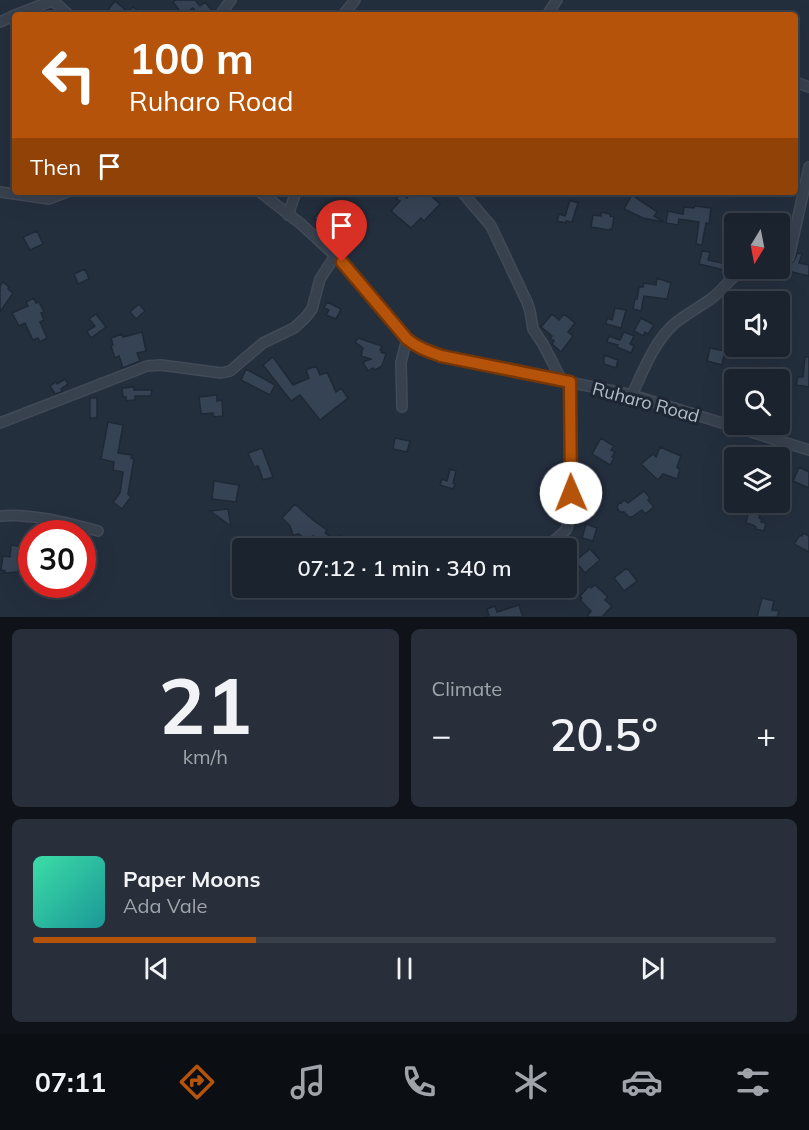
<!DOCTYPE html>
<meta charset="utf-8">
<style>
:root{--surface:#1b232e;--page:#282f3a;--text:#f1f3f6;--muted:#a0a4aa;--line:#39404a;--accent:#b45309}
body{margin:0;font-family:Mulish,sans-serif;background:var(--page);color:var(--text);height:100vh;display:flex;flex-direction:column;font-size:22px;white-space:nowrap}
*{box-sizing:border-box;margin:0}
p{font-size:20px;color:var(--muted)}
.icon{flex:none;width:33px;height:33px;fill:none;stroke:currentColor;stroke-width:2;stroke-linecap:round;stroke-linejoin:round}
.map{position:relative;height:617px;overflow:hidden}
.panel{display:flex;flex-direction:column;gap:12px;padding:12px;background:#0f1319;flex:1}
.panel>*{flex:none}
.guide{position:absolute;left:12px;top:12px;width:786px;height:183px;border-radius:6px;box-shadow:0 6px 24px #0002,0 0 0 2px var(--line);background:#b45309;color:#fff;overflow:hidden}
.needle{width:39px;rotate:190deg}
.tools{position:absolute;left:724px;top:213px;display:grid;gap:12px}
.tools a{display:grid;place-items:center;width:66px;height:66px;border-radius:6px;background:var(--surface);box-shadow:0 6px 24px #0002,0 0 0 2px var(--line);font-size:30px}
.speed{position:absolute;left:18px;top:520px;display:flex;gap:12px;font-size:30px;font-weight:700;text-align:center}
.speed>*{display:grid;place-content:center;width:78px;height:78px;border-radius:50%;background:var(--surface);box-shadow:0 6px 24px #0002,0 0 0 2px var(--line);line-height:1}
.speed .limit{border:9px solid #d22;background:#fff;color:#111}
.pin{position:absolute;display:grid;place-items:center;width:51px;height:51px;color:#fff;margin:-62px -26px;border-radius:50% 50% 50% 0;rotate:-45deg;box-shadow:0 0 6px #0007}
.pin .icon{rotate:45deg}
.me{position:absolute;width:66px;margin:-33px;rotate:359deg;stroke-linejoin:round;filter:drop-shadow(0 0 4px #0008)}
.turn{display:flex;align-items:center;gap:21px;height:126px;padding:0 18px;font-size:27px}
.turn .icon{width:78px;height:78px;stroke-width:2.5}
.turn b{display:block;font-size:42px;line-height:51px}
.then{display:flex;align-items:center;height:57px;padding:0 18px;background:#0003;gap:12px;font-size:22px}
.big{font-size:45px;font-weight:600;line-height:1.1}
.panel .widget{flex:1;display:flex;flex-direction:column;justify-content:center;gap:9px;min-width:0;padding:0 21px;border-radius:9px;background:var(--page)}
.panel .dial{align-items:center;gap:0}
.dial b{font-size:78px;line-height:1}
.song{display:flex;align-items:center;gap:18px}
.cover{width:72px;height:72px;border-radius:9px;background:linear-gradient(135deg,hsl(160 70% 55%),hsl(180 70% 35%))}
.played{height:6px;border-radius:3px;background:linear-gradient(90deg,var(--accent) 30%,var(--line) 30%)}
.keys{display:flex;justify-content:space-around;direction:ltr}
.heat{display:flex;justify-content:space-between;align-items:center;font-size:33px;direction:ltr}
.panel .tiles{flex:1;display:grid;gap:12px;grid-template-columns:1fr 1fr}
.widget:last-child{grid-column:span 2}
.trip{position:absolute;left:232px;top:538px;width:345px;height:60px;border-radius:6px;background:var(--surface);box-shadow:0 6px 24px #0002,0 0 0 2px var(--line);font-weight:600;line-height:60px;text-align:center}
.tab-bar{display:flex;height:96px;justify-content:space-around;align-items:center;background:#0b0e12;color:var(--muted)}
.tab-bar .icon{width:42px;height:42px}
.tab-bar .selected{color:var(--accent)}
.tab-bar b{font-size:27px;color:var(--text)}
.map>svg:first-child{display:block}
.building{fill:#364354;stroke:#1f2835;stroke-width:1.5}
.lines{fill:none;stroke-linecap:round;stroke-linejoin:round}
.minor-casing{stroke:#414a57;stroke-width:12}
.minor{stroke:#38414e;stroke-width:9}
.route-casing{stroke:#753606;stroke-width:15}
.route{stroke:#b45309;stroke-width:10}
.labels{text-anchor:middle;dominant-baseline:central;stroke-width:6;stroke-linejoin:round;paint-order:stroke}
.street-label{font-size:18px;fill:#b4bcc9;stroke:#1d2633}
</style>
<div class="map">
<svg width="809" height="617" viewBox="0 0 809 617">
<rect width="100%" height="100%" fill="#242f3e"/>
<path class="building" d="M176,0H195L200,6L205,2L214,13L213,15H199L193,8L183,15L173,2Z
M115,1L128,12L133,7L143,15H104Z
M412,192H427L440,204L424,221L421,218L411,228L391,211L400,201L396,199L402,193L407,198Z
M632,195L657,212L654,216L664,222L643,218L624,209Z
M570,200L578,203L572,222L566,221V223L557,221L559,214L565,216Z
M695,206L711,208L709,224L706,223L702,245L696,244L699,222L679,219L678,225L666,223L668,211L683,214L684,207L694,208Z
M323,208L341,224L333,234L314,218Z
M601,212L610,214V216L614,217L612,229H610L609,230L591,227L593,215L601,216Z
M37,231L43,244L30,250L23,237Z
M702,251L710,252L708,260L726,264L724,270L699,264Z
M797,253L802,254L799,263L809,265V276L788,271L789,266L795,259Z
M85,269L89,279L78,284L74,274Z
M657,278L671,283L667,299L644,296L641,311L633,309L635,299H637L639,287H643L644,283L656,285Z
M3,282L9,287L8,289L13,293L0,312V286Z
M34,298L36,303L39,302L44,312L41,313L44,320L40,322L47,338L40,342L38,338L33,340L25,323L19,326L12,313L28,306L26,302Z
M327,302L341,309L336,319L326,315L329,310L324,308Z
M139,304L145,311L136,319L130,312Z
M615,308L626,310L621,328L606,324L607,318L612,320Z
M96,314L106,327L91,338L87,331L95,326L89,319Z
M552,314L559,320L564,314L575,323L568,332L573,336L561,352L552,344L554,341L550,338L552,336L541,327Z
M641,318L654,325L648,334L645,332L643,336L634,331Z
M142,332L146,351L137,353L140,361L123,368L119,356L115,358L111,346L113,345L111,338L122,334L123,337Z
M624,332L634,336L630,344L634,346L631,353L617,347L618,345L607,342L609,336L620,340Z
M358,338L382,346L380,350H382L381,352L386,354L382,366L375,370L373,368L368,371L363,362L371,359L361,356L363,348L355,342Z
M710,348L725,351L722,365L707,361Z
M604,355L618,360L616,368L604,364Z
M273,357L293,385L309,378L306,370L316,366L320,375L327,372L336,392L341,388L348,398L320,420L300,395L291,401L263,365Z
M805,357H809V387L796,385L798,377H803Z
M246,369L275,385L270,395L241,380Z
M65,379L68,384L61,389L62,392L55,394L50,386L56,382L57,384Z
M134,387V390H152L151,396H135V400L126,401V397H123L122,388Z
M217,395V401L222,400L223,416L214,417L213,413L201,414L199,397Z
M90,398H97V418H90Z
M108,422L123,425L118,453L132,455L131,458L134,459L128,494L131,497L122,509L113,502L120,493L123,472L113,470L114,462L101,459Z
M395,438L410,441L407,452L393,449Z
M601,438L614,446L611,450L615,452L612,457L614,458L610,465L592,454Z
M660,447L681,456L677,467L680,470L677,479L663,474L658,480L641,464L653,454L656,457Z
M262,448L273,477L263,480L258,466L254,467L248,453Z
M799,467L809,472V488L793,481Z
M450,469L456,471L453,483L455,484L453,489L440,485L442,479L447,481Z
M214,481L239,485L236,502L212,499Z
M644,491L650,498L648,500L654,507L645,514L642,510L632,517H629L624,512H620L617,508L619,502L621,503L624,500L628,503Z
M751,502H762L759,518L762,519L761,522L766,523L764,531L755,529L756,527L753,525L746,523Z
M295,504L313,520L327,530L325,533L336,540L340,535L350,542L345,549H318L322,543L313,536L307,541L299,534L293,535L290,526L282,518Z
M228,509L231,526L210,511Z
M586,524L597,528L593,541L582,538Z
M803,533L809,536V552L794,544L800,535L802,536Z
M11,545L25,547L24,555H20L18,572L4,573L5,571L1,570L3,556L10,557Z
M590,549L600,560L585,573L575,561Z
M627,568L637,581L624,591L614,578Z
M595,585L608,597L605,600L612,606L602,617H587L591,611L580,600L582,598L580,596L589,586L591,588Z
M762,598L774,601L772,610L779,611L777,617H757Z
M519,605L523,617H486L489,615L487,609L495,606L497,612Z"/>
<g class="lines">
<g class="minor-casing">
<path id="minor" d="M52,0L69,15
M15,15L54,0
M220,15L231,0
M343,15L355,0
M547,15L557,0
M0,22L15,15
M795,82L809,87
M0,192L49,199L67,192
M260,192L301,224L342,262L407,339L423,350L441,356L632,395L809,450
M462,192L491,226L527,302L530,311L533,329L543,344L562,381
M288,215L296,192
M780,265L789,257L809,167
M632,395C643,371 654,342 674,324C686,314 700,307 712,298C728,286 730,274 752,268
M402,407L401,362L407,339
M0,423L147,366L161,365L221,373L230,371L263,343L294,328L305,318L312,309L320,279L335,256
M0,516C31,513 68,523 98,531
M545,549L566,530L571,515L570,382"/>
</g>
<use href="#minor" class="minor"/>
</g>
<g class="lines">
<g class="route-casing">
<path id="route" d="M342,262L407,339C418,348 428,351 441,356L570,382L571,493"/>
</g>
<use href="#route" class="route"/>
</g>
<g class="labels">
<g class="street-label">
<text transform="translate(646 402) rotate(15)">Ruharo Road</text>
</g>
</g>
</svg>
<div class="tools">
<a><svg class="needle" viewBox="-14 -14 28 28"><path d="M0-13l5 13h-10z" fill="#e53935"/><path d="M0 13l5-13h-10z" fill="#a0a4aa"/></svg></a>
<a><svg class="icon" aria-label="sound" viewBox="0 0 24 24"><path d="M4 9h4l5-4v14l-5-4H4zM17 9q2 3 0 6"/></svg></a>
<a><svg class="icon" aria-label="search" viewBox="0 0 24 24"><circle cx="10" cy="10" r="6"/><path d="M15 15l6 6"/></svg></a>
<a><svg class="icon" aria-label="layers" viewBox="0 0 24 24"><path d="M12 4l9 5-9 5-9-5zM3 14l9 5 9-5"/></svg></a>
</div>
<div class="speed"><div class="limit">30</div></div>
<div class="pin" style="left:342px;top:262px;background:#d93025"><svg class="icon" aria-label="arrive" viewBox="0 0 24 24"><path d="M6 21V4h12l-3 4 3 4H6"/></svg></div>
<svg class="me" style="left:571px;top:493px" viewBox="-20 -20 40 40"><circle r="19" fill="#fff"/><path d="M0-13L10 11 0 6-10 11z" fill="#b45309"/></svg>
<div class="trip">07:12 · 1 min · 340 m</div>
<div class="guide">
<div class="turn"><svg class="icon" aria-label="left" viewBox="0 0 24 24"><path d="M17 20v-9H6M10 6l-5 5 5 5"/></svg><div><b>100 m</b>Ruharo Road</div></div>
<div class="then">Then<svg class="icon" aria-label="arrive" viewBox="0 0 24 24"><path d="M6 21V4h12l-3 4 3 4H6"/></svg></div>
</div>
</div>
<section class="panel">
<div class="tiles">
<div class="widget dial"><b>21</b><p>km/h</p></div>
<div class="widget"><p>Climate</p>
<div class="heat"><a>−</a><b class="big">20.5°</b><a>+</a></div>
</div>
<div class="widget">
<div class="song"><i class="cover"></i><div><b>Paper Moons</b><p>Ada Vale</p></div></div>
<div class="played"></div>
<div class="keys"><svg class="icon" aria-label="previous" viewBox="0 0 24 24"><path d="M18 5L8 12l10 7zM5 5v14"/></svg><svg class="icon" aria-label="pause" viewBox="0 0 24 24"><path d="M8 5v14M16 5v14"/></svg><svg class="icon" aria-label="next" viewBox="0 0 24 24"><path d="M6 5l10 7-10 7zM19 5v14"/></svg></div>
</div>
</div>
</section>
<nav class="tab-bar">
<b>07:11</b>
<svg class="icon selected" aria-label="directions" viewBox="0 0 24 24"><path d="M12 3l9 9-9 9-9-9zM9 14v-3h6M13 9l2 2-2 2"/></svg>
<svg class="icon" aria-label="music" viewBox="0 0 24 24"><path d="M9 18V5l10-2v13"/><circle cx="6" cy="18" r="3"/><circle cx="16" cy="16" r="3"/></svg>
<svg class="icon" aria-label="phone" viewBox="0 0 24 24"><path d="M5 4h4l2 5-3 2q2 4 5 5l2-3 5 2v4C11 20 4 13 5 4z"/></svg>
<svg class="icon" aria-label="climate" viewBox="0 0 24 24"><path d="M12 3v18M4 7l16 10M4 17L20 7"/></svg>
<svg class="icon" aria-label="car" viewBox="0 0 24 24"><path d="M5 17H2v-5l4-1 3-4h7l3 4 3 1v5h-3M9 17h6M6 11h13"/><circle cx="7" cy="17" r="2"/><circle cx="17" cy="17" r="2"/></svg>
<svg class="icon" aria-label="filters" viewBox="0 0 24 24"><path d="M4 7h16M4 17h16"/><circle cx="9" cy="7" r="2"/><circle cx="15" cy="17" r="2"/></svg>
</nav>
